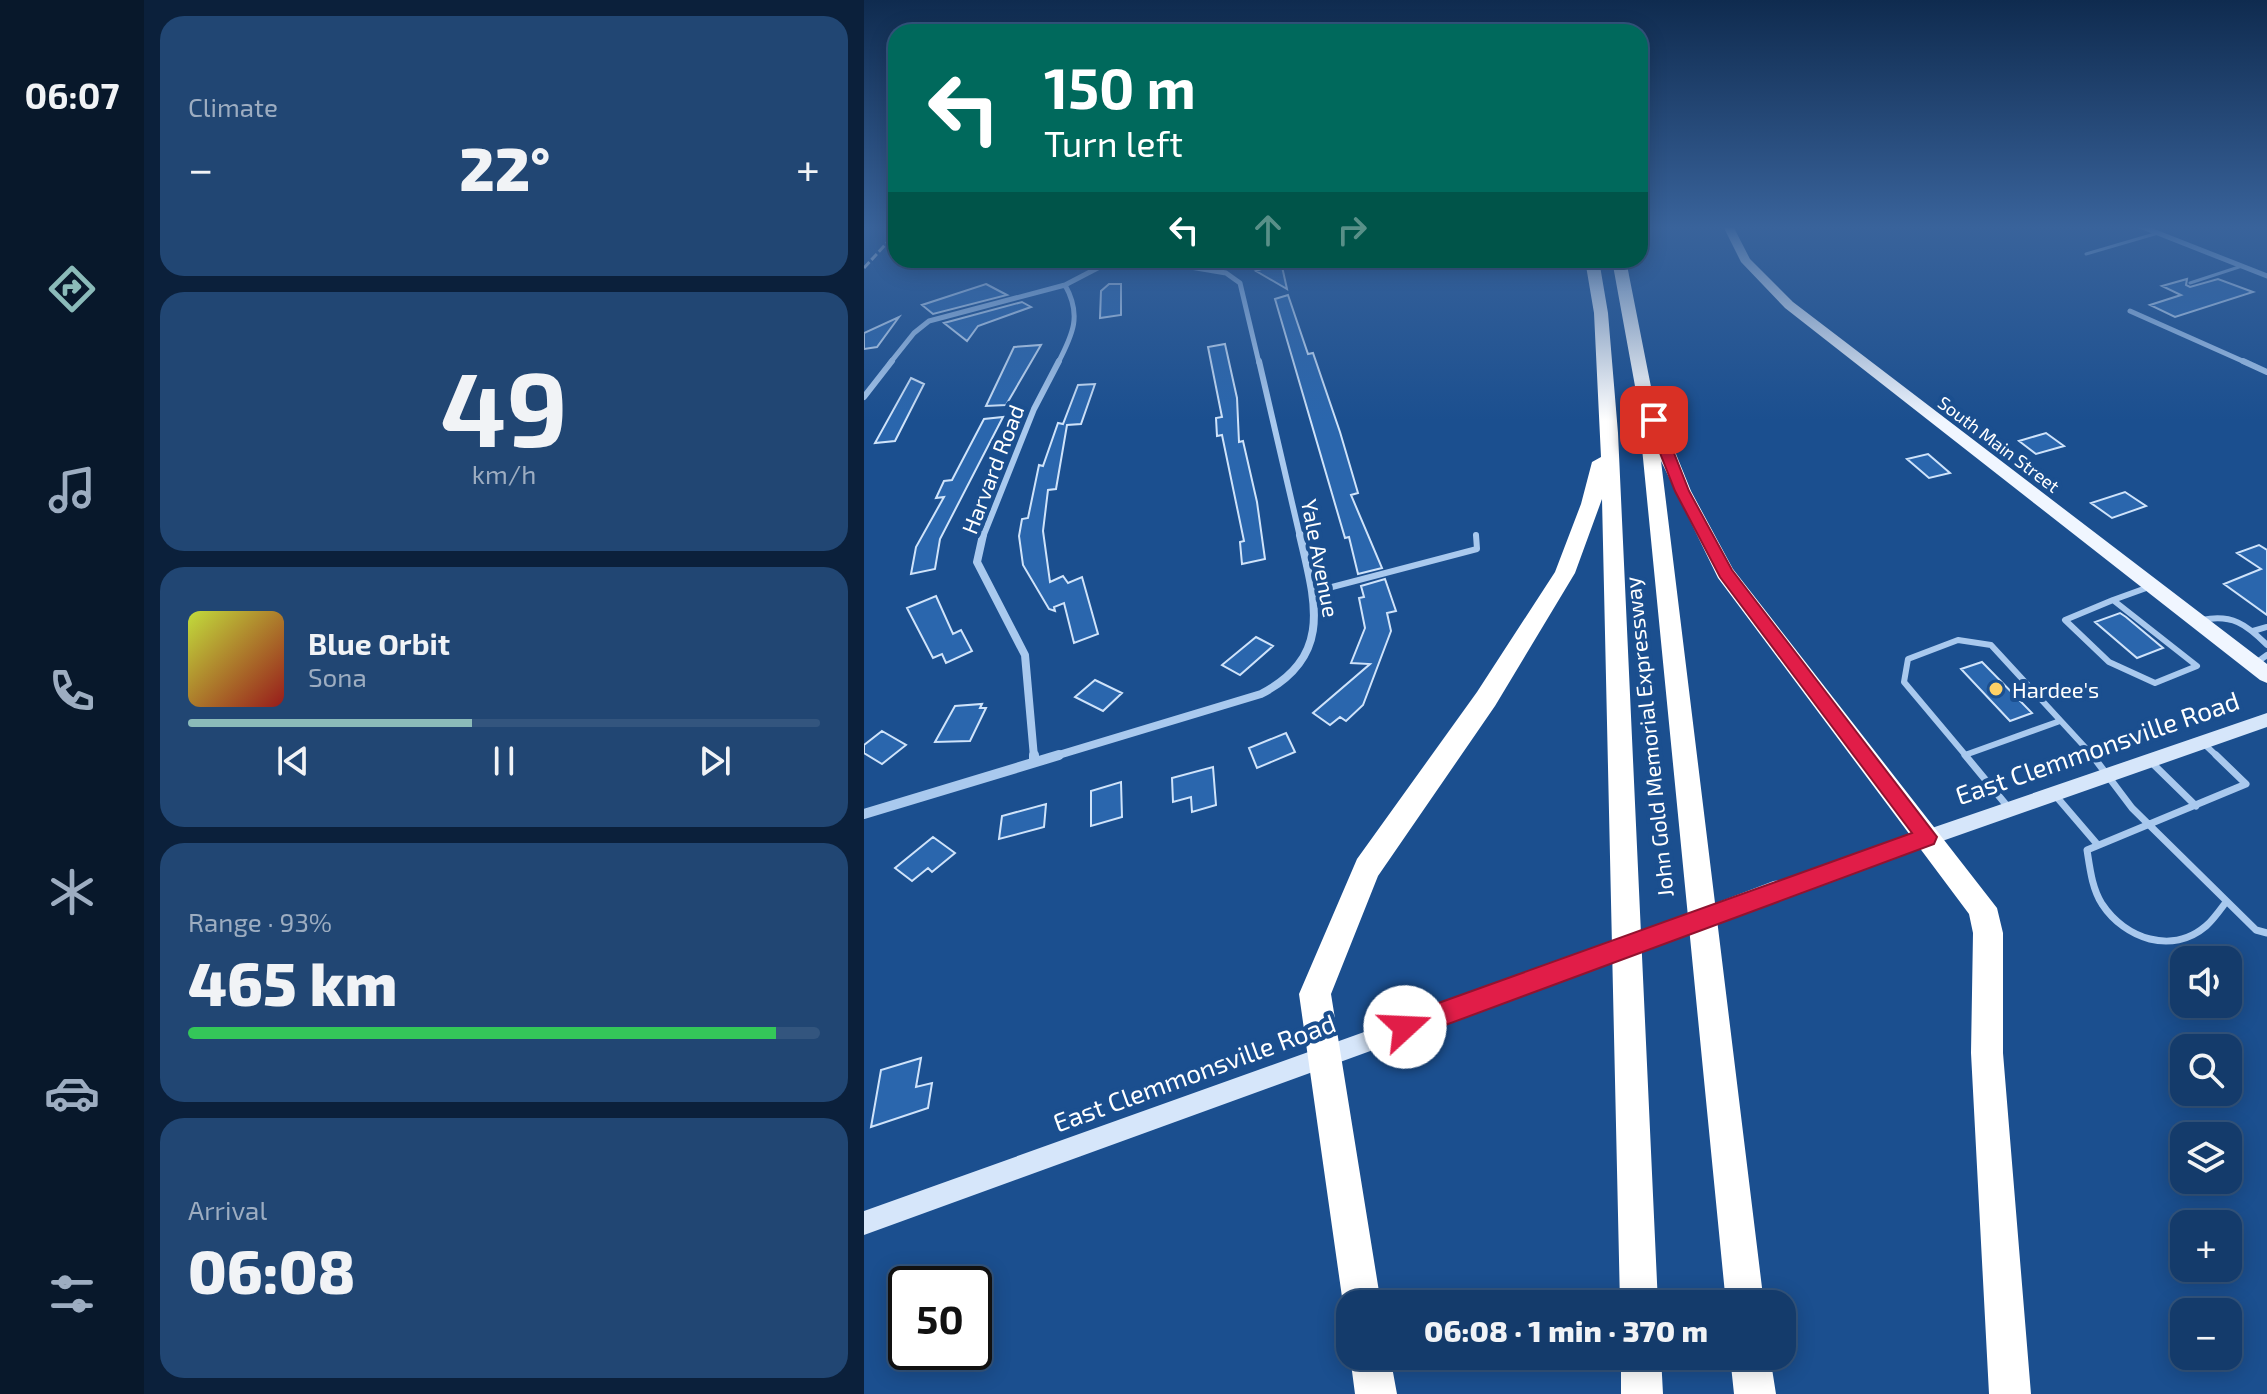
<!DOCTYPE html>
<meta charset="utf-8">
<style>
:root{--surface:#143b6b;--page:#214673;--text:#f1f3f6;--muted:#9dadc1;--line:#33557e;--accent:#8bbbb9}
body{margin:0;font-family:"Exo 2",sans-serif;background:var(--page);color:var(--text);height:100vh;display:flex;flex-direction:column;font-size:30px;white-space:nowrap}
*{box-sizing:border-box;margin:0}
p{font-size:26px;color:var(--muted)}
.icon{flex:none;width:44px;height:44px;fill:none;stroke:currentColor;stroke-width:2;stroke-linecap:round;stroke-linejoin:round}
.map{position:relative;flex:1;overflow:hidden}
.drawer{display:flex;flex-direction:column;gap:16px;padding:16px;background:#0b203b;width:720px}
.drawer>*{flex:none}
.banner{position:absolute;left:24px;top:24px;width:760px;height:244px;border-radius:24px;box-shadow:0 4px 20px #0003,0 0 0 2px var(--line);background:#00695c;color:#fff;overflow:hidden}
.tools{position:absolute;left:1306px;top:946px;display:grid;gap:16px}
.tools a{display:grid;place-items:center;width:72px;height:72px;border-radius:16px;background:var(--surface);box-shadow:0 4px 20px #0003,0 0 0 2px var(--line);font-size:40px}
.speed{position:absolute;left:24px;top:1266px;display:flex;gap:16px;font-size:40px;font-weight:700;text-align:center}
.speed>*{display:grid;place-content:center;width:104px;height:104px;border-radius:50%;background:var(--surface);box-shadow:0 4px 20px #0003,0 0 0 2px var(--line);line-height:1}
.speed .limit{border:4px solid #111;border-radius:12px;background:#fff;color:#111}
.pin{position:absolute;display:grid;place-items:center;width:68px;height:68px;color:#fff;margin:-34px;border-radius:16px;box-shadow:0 4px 12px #0006}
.me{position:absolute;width:88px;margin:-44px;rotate:70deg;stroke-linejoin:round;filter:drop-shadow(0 0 6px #0008)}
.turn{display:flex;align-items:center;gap:28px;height:168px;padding:0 24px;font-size:36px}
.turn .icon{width:104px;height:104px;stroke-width:2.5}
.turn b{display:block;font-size:56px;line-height:68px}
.lanes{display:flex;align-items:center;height:76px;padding:0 24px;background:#0003;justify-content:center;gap:40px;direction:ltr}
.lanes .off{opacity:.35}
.big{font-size:60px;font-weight:800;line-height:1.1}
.drawer .tile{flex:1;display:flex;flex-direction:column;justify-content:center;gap:12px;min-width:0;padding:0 28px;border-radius:24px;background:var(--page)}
.drawer .dial{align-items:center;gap:0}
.dial b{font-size:104px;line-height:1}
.song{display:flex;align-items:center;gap:24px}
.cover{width:96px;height:96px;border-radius:12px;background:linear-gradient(135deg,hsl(70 70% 55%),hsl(0 70% 35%))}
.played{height:8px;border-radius:4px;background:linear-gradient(90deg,var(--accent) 45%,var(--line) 45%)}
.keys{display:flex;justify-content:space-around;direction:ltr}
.heat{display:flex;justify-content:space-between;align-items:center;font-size:44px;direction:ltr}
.charge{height:12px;border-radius:6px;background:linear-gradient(90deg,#34c759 93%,var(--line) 0)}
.trip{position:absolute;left:472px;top:1290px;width:460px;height:80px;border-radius:24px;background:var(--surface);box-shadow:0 4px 20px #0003,0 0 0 2px var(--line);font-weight:800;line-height:80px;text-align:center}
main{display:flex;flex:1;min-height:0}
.menu{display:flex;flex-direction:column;width:144px;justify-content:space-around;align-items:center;background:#08182b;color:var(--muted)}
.menu .icon{width:56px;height:56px}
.menu .current{color:var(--accent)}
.menu b{font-size:36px;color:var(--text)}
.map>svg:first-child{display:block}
.building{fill:#2a66ad;stroke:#cfe3fa;stroke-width:2}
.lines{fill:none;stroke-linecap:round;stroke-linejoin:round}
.lane-far2{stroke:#a9c9ee;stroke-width:3}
.lane-far1{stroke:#a9c9ee;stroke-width:6}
.lane{stroke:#a9c9ee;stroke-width:7}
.street-far3{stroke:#a9c9ee;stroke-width:5}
.street-far2{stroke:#a9c9ee;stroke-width:6}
.street-far1{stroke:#a9c9ee;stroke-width:8}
.street{stroke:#a9c9ee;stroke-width:10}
.secondary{fill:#d6e6fa;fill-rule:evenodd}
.primary{fill:#f0f6ff;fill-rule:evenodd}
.highway{fill:#fff;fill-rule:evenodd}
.rail{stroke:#fff;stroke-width:3;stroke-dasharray:8 3;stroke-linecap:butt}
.secondary-bridge{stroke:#d6e6fa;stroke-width:19}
.route{fill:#e11d48;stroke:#92132f;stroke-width:2}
.poi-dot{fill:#ffd166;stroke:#1b4f8f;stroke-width:3}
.labels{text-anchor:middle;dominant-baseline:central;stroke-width:8;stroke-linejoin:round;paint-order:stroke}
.far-street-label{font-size:18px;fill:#fff;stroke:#1b4f8f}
.street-label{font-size:22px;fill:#fff;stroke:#1b4f8f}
.poi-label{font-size:22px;fill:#fff;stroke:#1b4f8f;text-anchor:start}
.near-street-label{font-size:26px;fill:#fff;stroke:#1b4f8f}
</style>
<main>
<nav class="menu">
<b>06:07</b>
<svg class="icon current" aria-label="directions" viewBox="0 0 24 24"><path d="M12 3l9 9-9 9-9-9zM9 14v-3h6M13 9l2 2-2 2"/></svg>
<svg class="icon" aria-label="music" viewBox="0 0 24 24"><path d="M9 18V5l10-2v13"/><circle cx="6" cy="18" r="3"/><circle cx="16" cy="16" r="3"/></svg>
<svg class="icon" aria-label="phone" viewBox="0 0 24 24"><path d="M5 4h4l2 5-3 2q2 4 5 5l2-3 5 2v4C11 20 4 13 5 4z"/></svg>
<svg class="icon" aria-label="climate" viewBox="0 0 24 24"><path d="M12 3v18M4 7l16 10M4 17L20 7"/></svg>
<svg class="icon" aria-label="car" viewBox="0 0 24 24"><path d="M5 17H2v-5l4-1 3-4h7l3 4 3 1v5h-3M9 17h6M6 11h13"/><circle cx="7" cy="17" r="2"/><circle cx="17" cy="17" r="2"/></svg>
<svg class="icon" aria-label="filters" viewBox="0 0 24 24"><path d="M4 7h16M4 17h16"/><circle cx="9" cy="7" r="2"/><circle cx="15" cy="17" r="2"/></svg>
</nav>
<section class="drawer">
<div class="tile"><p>Climate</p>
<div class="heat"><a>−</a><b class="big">22°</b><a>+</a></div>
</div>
<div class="tile dial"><b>49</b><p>km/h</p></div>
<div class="tile">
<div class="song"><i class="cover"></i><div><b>Blue Orbit</b><p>Sona</p></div></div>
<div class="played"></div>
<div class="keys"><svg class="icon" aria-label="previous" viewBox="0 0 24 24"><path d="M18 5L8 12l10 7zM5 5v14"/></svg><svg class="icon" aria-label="pause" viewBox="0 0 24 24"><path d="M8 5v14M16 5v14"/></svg><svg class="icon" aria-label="next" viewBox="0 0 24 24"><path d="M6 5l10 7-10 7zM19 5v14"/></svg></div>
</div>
<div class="tile"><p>Range · 93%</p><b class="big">465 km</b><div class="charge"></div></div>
<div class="tile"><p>Arrival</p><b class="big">06:08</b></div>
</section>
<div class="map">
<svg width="1403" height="1394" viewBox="0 0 1403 1394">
<rect width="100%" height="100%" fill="#1b4f8f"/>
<path class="building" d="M417,262L423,289L392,271Z
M1323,279L1322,285L1326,287L1354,279L1389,292L1311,317L1286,305L1317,295L1298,286Z
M122,284L143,295L69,314L58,305Z
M245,284H257V315L236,318L237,291Z
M424,295L444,354L449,353L476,432L494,493L487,495L518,568L494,574L485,537L481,538L411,299Z
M158,302L167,307L114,326L103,341L80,323Z
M35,317L13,347L0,349V333Z
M361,344L373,398L375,442L379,441L393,502L401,559L378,564L376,542L380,541L358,435L353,436L352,418L358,417L344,347Z
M177,345L142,405L122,406L150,347Z
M47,378L60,384L31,441L11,443Z
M231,384L217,424L203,425L192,489L184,490L179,531L186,582L199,576L204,583L218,577L234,634L210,643L200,603L190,607L191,611L185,609L159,565L155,536L158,519L164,518L175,465L179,466L194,423L199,424L214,385Z
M139,417L76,539L71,569L47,574L52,547L80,497L72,498L80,481L88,480L120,419Z
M1182,433L1200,446L1172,454L1155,441Z
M1064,454L1086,473L1065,478L1043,459Z
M1261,492L1282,506L1248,518L1227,503Z
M1395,545L1403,550V615L1360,584L1397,569L1373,553Z
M521,579L532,611L523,613L527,631L499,705L482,721L476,717L466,725L449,713L506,664L487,663L501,628L495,598L500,597L497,586Z
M72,596L89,634L97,630L108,651L82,663L78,654L69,658L43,608Z
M1256,613L1262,617L1299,648L1273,658L1231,622Z
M392,637L409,646L376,675L358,665Z
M1118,662L1168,713L1146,721L1097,669Z
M231,680L258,693L239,711L211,697Z
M118,704L116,708H122L106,741L71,742L91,706Z
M18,731L42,745L18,764L0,753V745Z
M422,733L431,752L393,768L385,748Z
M349,767L352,805L328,812L327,797L309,802L308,778Z
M257,782L258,817L227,826V791Z
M182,804L180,827L135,839L138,816Z
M69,837L91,853L68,872L64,868L48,881L31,868Z
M57,1058L52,1087L68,1083L64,1108L7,1127L17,1070Z"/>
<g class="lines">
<path class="lane-far2" d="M1222,254L1294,233
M1326,283L1378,266"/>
<path class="lane-far1" d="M449,592L613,549L612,535
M1249,600L1333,666L1291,683L1245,662L1201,620Z
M1249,600L1285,587
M1338,620C1368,614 1382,624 1403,645
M1389,631L1403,627
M1392,663L1403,655
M1339,743L1354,757
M1101,755L1196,721
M1103,757L1040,682L1044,659L1094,640L1127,645L1230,757"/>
<path class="lane" d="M1101,755L1144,807
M1228,755L1268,808L1392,930L1403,933
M1352,755L1382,784L1223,850C1226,869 1228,888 1238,904C1261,939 1308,955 1342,926C1349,920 1356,910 1362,902
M1286,761L1332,806
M1191,795L1233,844"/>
<path class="street-far3" d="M1276,226L1403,276
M285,260L362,273L376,283L395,363
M1266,311L1383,363
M26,363L50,333L65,321L201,285L249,260
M194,363C209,334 218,315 201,285"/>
<path class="street-far2" d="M395,361L436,537
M1379,361L1403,372
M0,397L28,361
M119,537L170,409L195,361"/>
<path class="street-far1" d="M119,535L113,562L161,655L170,757
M188,757L397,694C470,656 451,601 436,535"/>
<path class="street" d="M170,755V761
M0,814L195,755"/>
<path class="secondary" d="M1403,713V727L913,899L906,896L903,890L906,884L913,881Z
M732,949L739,952L742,959L739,966L732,969L0,1235V1211Z"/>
<path class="primary" d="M859,226H869L886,259L929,302L1403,664V683L1396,680L921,308L877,262Z"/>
<path class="highway" d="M721,260H735L744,313L754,433L794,1304H756L738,499L711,573L631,706L514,876L467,994L517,1304H486V1319L479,1304L435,994L493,859L613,692L691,572L717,504L728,462L737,457L730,313Z
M748,260H762L789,397L827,491L869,569L1133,908L1139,933V1053L1167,1394H1125L1107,1053L1109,933L1105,914L854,578L797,461L900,1304H862L773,397Z
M486,1356H526L533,1394H491Z
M757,1356H797L799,1394H757Z
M866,1356H906L912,1394H870Z"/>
<path class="rail" d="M0,268L32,233"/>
<path class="secondary-bridge" d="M732,959L913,890"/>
</g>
<linearGradient id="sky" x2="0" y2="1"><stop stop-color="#0f2b4f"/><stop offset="0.54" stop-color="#39639b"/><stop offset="1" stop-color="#39639b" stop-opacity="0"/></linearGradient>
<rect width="1403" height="421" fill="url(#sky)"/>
<path class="route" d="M790,416L797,420L825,491L868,570L1073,837L1070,844L541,1040L533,1036L529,1027L533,1019L541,1015L1048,833L856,577L811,491L783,420Z"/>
<circle class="poi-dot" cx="1132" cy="689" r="8"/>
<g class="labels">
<g class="far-street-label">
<text transform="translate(1135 444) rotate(37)">South Main Street</text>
</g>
<g class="street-label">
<text transform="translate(128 469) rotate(-69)">Harvard Road</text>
<text transform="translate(457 558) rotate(79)">Yale Avenue</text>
<text transform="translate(784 737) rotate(-96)">John Gold Memorial Expressway</text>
</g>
<g class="poi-label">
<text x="1148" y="689">Hardee's</text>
</g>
<g class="near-street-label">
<text transform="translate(1233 747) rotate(-19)">East Clemmonsville Road</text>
<text transform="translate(330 1072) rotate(-20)">East Clemmonsville Road</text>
</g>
</g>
</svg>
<div class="tools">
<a><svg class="icon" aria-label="sound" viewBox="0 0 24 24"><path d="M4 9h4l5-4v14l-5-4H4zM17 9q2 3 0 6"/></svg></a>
<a><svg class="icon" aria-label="search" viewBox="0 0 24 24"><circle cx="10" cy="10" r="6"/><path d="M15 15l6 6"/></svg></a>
<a><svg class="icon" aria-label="layers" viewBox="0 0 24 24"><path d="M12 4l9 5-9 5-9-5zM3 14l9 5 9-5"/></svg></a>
<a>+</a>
<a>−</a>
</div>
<div class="speed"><div class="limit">50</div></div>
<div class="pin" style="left:790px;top:420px;background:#d93025"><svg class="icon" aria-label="arrive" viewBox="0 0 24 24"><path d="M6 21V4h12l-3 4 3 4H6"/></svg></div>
<svg class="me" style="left:541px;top:1027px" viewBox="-20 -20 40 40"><circle r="19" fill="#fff"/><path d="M0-13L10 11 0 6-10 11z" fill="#e11d48"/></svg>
<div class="trip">06:08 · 1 min · 370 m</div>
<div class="banner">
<div class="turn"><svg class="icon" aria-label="left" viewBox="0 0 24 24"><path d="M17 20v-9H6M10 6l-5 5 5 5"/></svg><div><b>150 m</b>Turn left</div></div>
<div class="lanes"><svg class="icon" aria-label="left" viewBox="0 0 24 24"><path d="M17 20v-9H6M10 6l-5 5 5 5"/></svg><svg class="icon off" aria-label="ahead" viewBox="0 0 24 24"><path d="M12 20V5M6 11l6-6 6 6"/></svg><svg class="icon off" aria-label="right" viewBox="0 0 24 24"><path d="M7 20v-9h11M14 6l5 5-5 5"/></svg></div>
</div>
</div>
</main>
